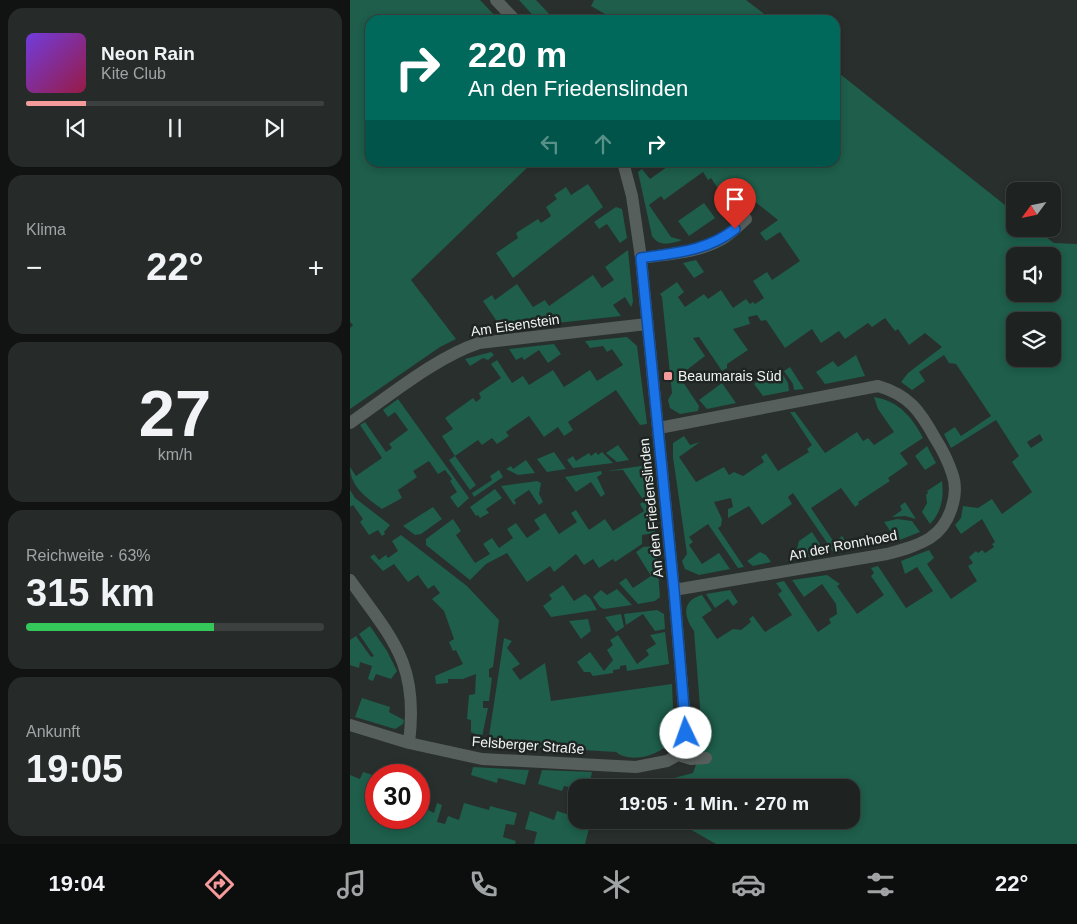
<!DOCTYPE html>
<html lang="de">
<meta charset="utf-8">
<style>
:root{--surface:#1e2321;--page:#262b2a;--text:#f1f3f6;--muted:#a1a4a5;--line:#3c403f;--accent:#f59b9b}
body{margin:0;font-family:Helvetica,sans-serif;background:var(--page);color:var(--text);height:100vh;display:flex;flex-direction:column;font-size:19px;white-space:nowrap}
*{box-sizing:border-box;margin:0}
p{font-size:16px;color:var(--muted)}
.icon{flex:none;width:28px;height:28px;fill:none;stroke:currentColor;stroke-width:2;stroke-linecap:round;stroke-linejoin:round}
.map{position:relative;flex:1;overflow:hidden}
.side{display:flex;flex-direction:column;gap:8px;padding:8px;background:#101312;width:350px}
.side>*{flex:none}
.top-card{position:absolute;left:15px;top:15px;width:475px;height:152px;border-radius:15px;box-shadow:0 2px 8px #0003,0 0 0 1px var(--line);background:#00695c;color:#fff;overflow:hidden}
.needle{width:32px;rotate:237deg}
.tools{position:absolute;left:656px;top:182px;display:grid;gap:10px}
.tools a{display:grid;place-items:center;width:55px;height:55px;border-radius:10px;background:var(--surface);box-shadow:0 2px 8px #0003,0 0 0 1px var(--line);font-size:25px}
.speed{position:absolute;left:15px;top:764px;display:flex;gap:10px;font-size:25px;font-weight:700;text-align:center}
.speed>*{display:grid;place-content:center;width:65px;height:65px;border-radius:50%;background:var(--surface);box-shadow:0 2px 8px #0003,0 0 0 1px var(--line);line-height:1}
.speed .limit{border:8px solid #d22;background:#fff;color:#111}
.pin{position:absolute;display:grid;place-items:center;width:42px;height:42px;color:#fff;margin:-51px -21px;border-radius:50% 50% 50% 0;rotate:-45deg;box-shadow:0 0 5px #0007}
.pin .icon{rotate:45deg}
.me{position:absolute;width:55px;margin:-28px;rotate:357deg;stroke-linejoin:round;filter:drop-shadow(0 0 4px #0008)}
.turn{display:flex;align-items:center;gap:18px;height:105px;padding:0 20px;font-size:22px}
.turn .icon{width:65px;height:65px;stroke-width:2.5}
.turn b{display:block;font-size:35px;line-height:42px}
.lanes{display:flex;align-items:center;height:48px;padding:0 20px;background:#0003;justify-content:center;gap:25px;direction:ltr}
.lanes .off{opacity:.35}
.big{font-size:38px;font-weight:600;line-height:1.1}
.side .widget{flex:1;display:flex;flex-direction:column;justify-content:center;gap:8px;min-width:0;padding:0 18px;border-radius:15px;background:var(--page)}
.side .dial{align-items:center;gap:0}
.dial b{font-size:65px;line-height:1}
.song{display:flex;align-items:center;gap:15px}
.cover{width:60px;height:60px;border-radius:8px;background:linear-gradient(135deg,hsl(260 70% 55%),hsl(340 70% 35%))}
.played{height:5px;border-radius:2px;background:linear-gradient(90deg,var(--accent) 20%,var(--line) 20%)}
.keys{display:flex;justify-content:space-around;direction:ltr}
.heat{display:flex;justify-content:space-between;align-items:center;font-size:28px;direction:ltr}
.charge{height:8px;border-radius:4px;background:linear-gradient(90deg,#34c759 63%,var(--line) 0)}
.trip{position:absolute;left:218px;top:779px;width:292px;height:50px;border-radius:15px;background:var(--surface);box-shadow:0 2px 8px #0003,0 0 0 1px var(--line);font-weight:600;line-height:50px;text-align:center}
.dock{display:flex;height:80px;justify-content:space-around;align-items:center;background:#0c0e0d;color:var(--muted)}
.dock .icon{width:35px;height:35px}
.dock .selected{color:var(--accent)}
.dock b{font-size:22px;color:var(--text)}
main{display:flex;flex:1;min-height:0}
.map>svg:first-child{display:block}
.green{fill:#1e5e4b;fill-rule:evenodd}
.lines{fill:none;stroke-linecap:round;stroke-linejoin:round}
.minor{stroke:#575f5c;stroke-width:12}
.route-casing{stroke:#114b97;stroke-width:12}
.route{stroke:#1a73e8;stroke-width:9}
.poi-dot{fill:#f59b9b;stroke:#1e2522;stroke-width:2}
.labels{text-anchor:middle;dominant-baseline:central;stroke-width:5;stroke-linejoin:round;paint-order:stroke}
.street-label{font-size:14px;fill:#f1f5f4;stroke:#1e2522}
.poi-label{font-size:14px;fill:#f1f5f4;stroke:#1e2522;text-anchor:start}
</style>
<main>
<section class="side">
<div class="widget">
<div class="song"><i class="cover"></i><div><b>Neon Rain</b><p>Kite Club</p></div></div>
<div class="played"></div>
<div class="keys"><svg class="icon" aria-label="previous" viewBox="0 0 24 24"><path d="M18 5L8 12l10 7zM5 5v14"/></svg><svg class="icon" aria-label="pause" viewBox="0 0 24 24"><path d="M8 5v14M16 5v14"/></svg><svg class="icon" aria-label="next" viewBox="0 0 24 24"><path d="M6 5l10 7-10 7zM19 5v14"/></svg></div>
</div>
<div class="widget"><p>Klima</p>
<div class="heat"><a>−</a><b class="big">22°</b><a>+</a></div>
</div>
<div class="widget dial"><b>27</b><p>km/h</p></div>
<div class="widget"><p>Reichweite · 63%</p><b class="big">315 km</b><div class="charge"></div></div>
<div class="widget"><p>Ankunft</p><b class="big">19:05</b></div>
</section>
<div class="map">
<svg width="727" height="844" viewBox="0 0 727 844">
<rect width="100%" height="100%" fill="#282f2c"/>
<path class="green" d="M0,0H130L149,20H20V162L182,163L61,280L106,339L90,347L0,409V328L3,325L0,322Z
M169,0H186L205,20H187Z
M244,0H396L422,20H273L264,14L262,18L241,6Z
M485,70L665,213V229H685L704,243L727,244V844H366L324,820H501V788H268L257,781L262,778L301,784L343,773L353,744L344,631C333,616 332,600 352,595L362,610L352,617L367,639L383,629L391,630L401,622L399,619L403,616L415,632L442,615L428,594L432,591L426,583L434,581L468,632L481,623L479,619L487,614L486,604L472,584L454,597L442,580L477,575L490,584L487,586L507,614L534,595L521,576L524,573L521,568L528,566L556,608L583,591L567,567L555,574L551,561L579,550L584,558L577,564L601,599L627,581L618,566L623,563L619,557L626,551L628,553L632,550L635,553L644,547L642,544L645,542L632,519L611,534L605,525L611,518L613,506L628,508L642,499L652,514L682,492L662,462L669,456L646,420L601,448L594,434L605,427L611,436L641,416L606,364L599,363L594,355L569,372L575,381L562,390L551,382L558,373L592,347L575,333L559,345L548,329L545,331L535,318L522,327L518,323L495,339L489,331L471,343L462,329L435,348L416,320L411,321L407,315L398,317L400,324L383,329L398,350L377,364V368L372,371L349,337L343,338L355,356L329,376L349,406L348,411L330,414L320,408L318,400L322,393L312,297L310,294L327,282L334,292L328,297L335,307L354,294L358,299L371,290L383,308L396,299L400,304L403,302L405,304L414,298L403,281L417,272L422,280L450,261L430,232L416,241L410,233L428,220L393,192L371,213L366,206L371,193L361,178L358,180L353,172L314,200L311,196L299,205L321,237L332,240C321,244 309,247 302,236L288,172L292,169L300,179L324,162H485ZM665,256H702V294H665ZM665,321H702V359H665ZM690,434L693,440L681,448L677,442Z
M238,184L253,207L163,278L146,253L168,238L166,233L188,219L191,223L201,216L196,207L207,199L204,195L216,187L221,195Z
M354,203L365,218L339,236L328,221Z
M266,207L272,209L277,238L270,243L257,224L249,229L244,222Z
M278,250L283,302L281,307L275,297L263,305L271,316L152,329L133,301L142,295L145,300L167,284L183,307L195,300L199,306L243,275L252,288L264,280L255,267Z
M346,260L354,272L344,278L333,263Z
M277,337L287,346L297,424L290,425L266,390L218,422L223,430L214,436L208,427L194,437L179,416L156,432L159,436L147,444L142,438L132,445L128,440L105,456L126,485L120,490L99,460L105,456L92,436L103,429L95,418L123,398L126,402L131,398L129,393L151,378L141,364L147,360L162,383L173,376L179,385L203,370L214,387L240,370L247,381L273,365L262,349L257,352L253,346L240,348L235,341Z
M204,344L211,354L198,363L189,350L174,360L172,357L166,360L159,349Z
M141,352L144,355L138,360L133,358L120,366L115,359Z
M506,355L515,376L475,384L466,372L483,361L488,367Z
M440,367L454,389L444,390L443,384L434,371Z
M432,373L438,383L439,391L413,396L404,384L415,376L419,381Z
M372,383L386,403L357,409L349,400Z
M524,397C549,401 562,417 573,438L550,453L558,464L538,478L540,481L508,502L509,504L505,507L491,488L461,508L484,542L492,536L496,542C505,537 516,536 520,547L484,553L443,493L438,497L442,504L412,525L399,506L378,518V509L383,507L381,498L364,502L372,519L371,526L368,528L394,567L388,568L358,524L339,537L343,542L339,545L352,564L369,553L380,569L349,575L335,569L332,561L337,554L323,457V443L334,436L340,445L350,442L329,457L346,482L374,467L379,475L384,472L393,476L414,462L411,457L416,453L428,471L459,452L457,449L462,445L440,412H445L475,453L507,432L513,441L518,438L524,445L544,432L528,409Z
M48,399L119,498L108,508L100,497L107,492L100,481L102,479L95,470L88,474L79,461L63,471L67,477L48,490L52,498L32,509C18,499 0,487 0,467L6,476L32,458L10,425L15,422L36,452L42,448L39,444L58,430L45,412L38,417L33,410Z
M268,445L279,460L267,462L256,453Z
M577,446L586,463L575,470L565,456Z
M204,452L216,469L197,472L187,459Z
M246,452L248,455L252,452L263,463L223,468L217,460L223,456L226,461L239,453L241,456Z
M176,460L185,473L168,475L156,469L161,466L163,469Z
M291,466L296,468L299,474L305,533L292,535V544L265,562L263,559L249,568L243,559L234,565L226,554L204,572L200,566L177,582L157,553L136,564L120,580L76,545V539L103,519L111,531L106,535L125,563L140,554L133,544L142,538L149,548L163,538L157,529L166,523L177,538L190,529L184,520L195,513L209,534L227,522L221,513L226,510L239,530L255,519L263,531L294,511L290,504L294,501L273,470L257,471Z
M149,470L153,477L124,497L122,493L142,480L140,476Z
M251,471L252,474L247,477L255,494L251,497L241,482L226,492L215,477Z
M187,481L191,483L189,494L193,502L189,505L179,490L164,500L166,503L164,505L151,486Z
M592,481C594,496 592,512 580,524L572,512L577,503L576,495L578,493L577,491Z
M145,489L152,498L136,509L139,513L130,518L128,515L126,516L120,507Z
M0,490L5,498L40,525L34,532L35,534L32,536L28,530L19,535L10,522L13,519L3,505L0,507Z
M555,502L566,519L555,516L542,517L552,510L550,506Z
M83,507L92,519L71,534L65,535L53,526Z
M547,519L562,521L570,532L547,541L534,522Z
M462,532L473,549L472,555L436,561L446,553L449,541Z
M51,535L117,586L149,620L143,667L139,669V677L142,678L139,701H133V708H138L132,737L121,732V720L117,719L119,695L125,694L126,674L113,679H98V683L86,684L85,676L113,664L106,650L103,651L99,642L104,639L94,611L82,599L90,593L84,585L78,589L68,575L58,582L44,564L33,571L20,557L24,554L29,560L36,555L38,558L48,551L42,541Z
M306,546L310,597L305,601L288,604L269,583L276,578L283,588L301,576L286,552L293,547Z
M410,552L416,555L421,562L403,566L397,561Z
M213,585L224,601L235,594L240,598L247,610L201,617L193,606L202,599L199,595Z
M267,589L282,605L254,609L250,607L243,597L251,590L257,595Z
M380,590L388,602L383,606L378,599L365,608L356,594Z
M307,610L314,614L315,629L305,631L293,614L276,625L274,614Z
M271,614L274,627L266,632L255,617Z
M238,619L241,631L231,639L219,621Z
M20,626L37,651L47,671L41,679L26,674L23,681L18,679L22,666L10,662L9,668L0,665V640L6,636L21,657L24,656L9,634Z
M315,632L319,664L277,671L276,665L270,666V669L263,670V673L243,676L240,672H234L227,662L240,652L254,671L263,660L257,650L263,645L260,640L268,635L287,664L299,655L296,650L306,644L300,635Z
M154,638L162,641L157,648L170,664L162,669L170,680L195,663L201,701L322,684L324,734C319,754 281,765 266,752L150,745L144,750L137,749Z
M12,698L40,707L39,712L54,720L53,724L45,729L5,717Z
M123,767L179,770L175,785L148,778L147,783L121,775Z
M192,770L242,772L239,787L226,789L214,786L212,791L188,784Z
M13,772L26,776V818H69V805L84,813L87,803L92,805L87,822L95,824L98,816L109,820L114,803L139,810L140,806L167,813L164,825L156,824L153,837L166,841L165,844H0V775L10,779Z
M180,811L204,820L207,811L226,817V820H230L228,826L236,828L239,820H241L235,844H184L187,832L175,829Z"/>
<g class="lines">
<path class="minor" d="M146,0L165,20
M273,162L282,196L291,258L324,590L336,733L328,755
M291,258C318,254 348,253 372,239C381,234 388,226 396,219
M0,423C38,397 86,357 129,343L297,324
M309,428L528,386C559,395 570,411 585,438C592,449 598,461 602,473C610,494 600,525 580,538C567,546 552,550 537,554L324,590
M0,580C43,640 69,664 59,743
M0,725L59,743L132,759L286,767L317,761L328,755
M328,755L341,759L356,758"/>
</g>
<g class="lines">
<g class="route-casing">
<path id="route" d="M336,733L324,590L291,258C324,253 358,251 385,229"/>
</g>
<use href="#route" class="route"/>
</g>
<rect class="poi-dot" x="313" y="371" width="10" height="10" rx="2.5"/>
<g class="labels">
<g class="street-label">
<text transform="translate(165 325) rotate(-8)">Am Eisenstein</text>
<text transform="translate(301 508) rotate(-96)">An den Friedenslinden</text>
<text transform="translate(493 545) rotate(-11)">An der Ronnhoed</text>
<text transform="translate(178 745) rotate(4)">Felsberger Straße</text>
</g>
<g class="poi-label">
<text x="328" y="376">Beaumarais Süd</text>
</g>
</g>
</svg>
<div class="tools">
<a><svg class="needle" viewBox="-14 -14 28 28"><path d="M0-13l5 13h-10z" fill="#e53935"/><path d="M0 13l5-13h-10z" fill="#a1a4a5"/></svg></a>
<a><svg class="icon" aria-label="sound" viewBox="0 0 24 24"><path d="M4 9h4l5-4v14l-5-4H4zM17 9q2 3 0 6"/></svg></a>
<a><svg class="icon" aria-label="layers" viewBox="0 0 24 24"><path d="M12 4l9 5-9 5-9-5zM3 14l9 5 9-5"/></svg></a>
</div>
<div class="speed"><div class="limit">30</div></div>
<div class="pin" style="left:385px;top:229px;background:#d93025"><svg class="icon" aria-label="arrive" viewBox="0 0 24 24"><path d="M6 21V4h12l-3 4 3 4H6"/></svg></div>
<svg class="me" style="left:336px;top:733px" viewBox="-20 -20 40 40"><circle r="19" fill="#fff"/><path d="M0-13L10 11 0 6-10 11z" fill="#1a73e8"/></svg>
<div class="trip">19:05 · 1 Min. · 270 m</div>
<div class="top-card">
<div class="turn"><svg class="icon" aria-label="right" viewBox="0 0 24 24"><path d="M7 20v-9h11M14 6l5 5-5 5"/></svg><div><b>220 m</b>An den Friedenslinden</div></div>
<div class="lanes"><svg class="icon off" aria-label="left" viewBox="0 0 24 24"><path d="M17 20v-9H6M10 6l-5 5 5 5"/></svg><svg class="icon off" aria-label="ahead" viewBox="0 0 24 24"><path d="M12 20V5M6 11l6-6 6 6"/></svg><svg class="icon" aria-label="right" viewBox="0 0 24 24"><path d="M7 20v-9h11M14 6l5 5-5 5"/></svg></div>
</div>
</div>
</main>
<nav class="dock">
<b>19:04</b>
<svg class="icon selected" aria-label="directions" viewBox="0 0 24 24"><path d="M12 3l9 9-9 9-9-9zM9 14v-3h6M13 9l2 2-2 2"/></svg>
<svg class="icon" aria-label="music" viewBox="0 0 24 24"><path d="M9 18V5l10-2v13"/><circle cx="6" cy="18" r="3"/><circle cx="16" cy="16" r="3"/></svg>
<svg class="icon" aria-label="phone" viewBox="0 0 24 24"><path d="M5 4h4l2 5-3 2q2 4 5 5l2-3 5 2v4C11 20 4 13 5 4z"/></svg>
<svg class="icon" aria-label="climate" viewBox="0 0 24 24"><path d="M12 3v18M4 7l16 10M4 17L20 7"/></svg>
<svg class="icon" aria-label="car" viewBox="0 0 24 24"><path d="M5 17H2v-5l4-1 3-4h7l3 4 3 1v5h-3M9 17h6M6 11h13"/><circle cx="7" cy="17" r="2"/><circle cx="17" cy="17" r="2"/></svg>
<svg class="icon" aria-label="filters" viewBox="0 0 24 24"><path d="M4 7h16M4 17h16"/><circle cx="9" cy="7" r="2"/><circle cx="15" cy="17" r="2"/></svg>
<b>22°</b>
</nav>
